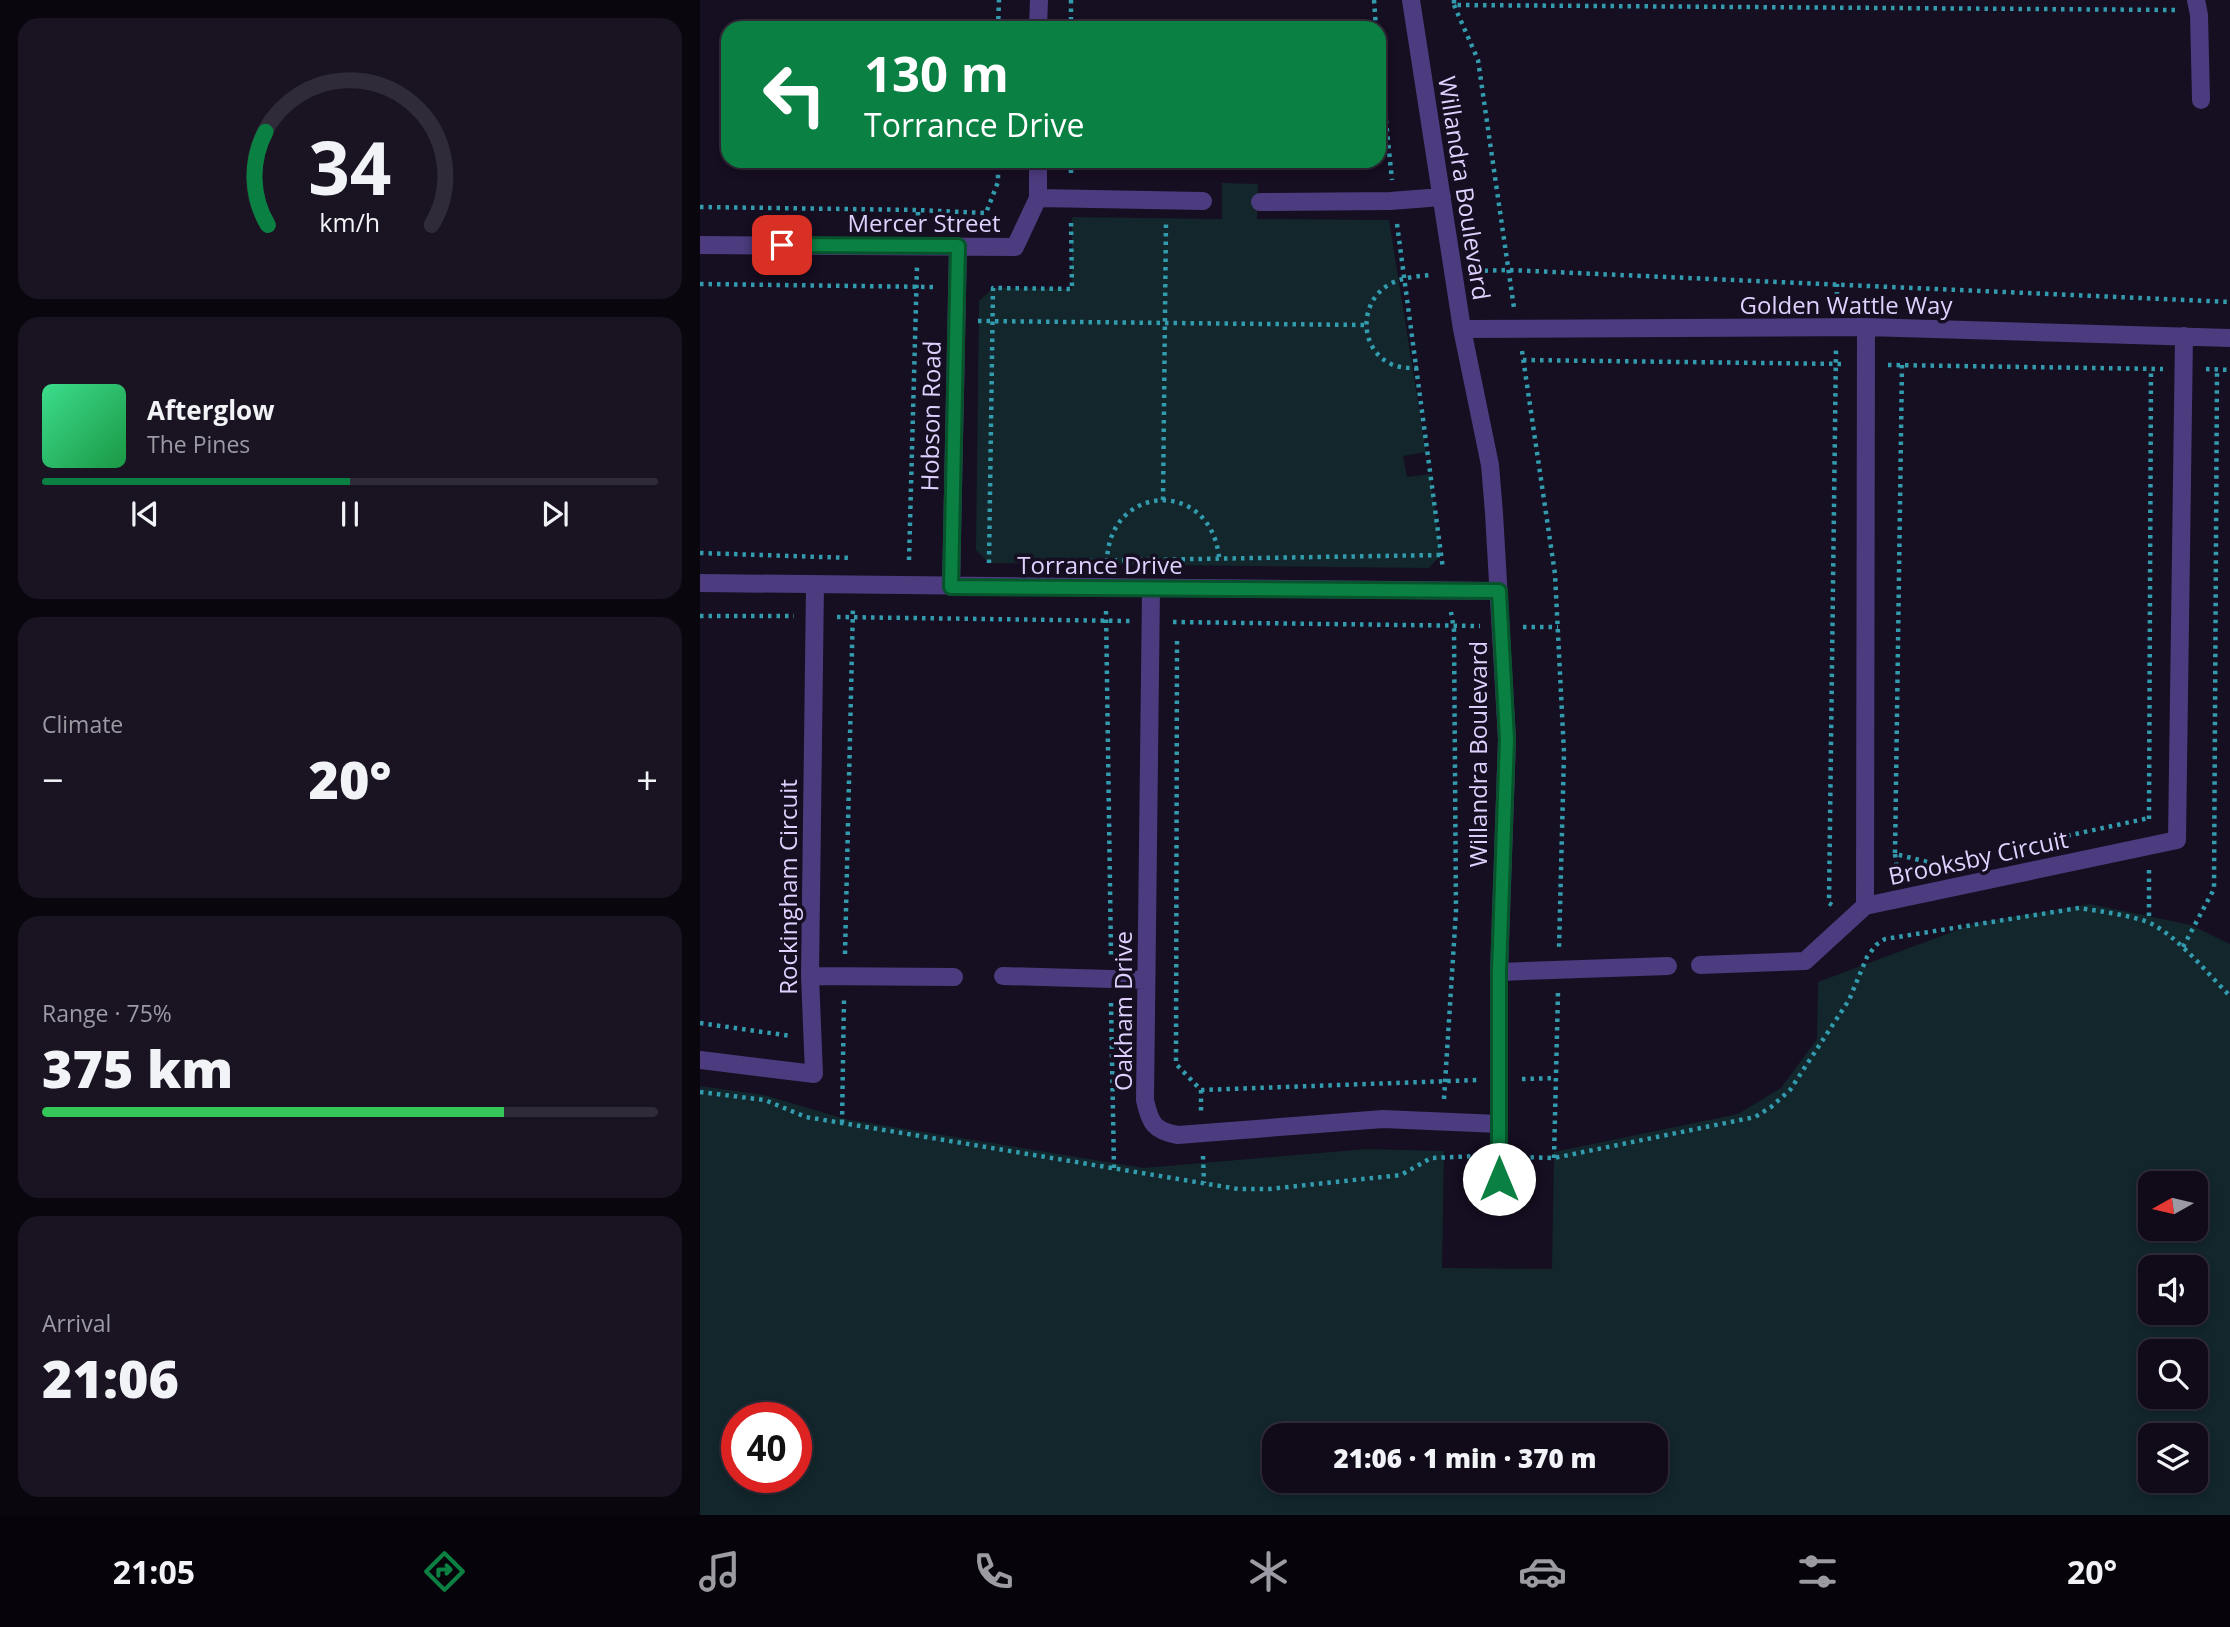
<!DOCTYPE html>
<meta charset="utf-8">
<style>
:root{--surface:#100a19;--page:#191322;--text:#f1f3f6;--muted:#9c9aa2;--line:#302b38;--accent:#0b8043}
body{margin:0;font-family:"Open Sans",sans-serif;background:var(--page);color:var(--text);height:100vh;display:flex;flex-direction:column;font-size:26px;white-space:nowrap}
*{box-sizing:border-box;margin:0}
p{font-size:23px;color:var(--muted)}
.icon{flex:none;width:38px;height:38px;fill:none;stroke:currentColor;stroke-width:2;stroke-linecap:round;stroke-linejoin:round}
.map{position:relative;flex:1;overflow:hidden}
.sheet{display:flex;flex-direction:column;gap:18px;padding:18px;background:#09060e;width:700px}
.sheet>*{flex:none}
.hud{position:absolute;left:21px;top:21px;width:665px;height:147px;border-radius:21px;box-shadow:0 4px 10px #0003,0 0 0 2px var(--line);background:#0b8043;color:#fff;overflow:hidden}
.needle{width:46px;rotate:262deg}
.fabs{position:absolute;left:1438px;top:1171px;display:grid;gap:14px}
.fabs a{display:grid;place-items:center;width:70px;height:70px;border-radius:14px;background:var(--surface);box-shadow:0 4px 10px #0003,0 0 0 2px var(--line);font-size:35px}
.speed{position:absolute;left:21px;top:1402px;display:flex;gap:14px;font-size:35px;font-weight:700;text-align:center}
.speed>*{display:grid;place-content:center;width:91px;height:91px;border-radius:50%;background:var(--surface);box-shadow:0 4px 10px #0003,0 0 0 2px var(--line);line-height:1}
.speed .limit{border:10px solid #d22;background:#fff;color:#111}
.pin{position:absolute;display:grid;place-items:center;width:60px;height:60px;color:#fff;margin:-30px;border-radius:14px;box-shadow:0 4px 10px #0006}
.me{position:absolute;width:77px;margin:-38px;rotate:0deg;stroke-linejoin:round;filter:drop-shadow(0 0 5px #0008)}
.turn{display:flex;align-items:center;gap:24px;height:147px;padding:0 28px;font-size:32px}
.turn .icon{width:91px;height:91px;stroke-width:2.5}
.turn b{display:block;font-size:49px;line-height:60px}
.big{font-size:52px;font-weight:800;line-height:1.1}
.sheet .card{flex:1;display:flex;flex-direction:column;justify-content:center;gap:10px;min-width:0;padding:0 24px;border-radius:21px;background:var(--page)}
.sheet .dial{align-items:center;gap:0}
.dial svg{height:182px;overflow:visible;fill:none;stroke:var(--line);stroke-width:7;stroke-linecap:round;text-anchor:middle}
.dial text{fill:var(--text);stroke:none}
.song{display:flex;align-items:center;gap:21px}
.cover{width:84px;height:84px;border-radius:10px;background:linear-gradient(135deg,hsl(150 70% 55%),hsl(140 70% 35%))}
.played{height:7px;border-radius:4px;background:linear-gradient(90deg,var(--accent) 50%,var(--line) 50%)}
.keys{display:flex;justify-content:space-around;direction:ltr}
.heat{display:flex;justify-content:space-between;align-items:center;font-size:38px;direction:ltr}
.charge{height:10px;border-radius:5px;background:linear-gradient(90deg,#34c759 75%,var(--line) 0)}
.trip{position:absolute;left:562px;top:1423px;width:406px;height:70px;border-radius:21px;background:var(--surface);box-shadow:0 4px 10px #0003,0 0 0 2px var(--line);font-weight:800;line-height:70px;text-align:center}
.tabs{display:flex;height:112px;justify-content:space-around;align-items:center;background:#06040a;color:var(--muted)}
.tabs .icon{width:49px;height:49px}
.tabs .on{color:var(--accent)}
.tabs b{font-size:32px;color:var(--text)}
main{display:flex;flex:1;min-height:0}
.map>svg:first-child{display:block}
.green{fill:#12262b;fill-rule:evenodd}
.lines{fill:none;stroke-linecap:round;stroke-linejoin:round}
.path{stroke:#339bae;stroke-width:4.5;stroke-dasharray:3.5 5;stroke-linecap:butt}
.minor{stroke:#4c3b7e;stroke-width:18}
.route-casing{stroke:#07532c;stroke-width:18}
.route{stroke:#0b8043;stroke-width:12}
.labels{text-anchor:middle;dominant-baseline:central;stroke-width:7;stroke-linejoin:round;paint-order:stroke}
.street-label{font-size:24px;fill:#dfd0fd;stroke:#160e21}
</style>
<main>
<section class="sheet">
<div class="card dial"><svg viewBox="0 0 100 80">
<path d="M14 69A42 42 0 1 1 86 69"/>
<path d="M14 69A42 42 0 0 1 13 28" stroke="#0b8043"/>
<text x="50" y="56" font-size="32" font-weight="700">34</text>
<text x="50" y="72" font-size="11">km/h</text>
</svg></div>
<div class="card">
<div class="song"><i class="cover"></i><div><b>Afterglow</b><p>The Pines</p></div></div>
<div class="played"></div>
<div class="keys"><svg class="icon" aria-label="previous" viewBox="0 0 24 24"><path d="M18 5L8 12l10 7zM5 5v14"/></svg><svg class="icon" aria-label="pause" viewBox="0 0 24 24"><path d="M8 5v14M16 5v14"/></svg><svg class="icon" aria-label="next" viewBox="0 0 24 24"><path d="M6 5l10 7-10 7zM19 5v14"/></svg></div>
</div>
<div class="card"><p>Climate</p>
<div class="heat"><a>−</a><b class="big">20°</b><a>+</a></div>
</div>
<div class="card"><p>Range · 75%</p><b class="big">375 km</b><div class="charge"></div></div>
<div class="card"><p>Arrival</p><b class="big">21:06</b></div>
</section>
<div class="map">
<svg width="1530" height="1515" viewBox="0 0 1530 1515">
<rect width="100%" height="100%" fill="#160e21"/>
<path class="green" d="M522,183L558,184L557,219L689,220L726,452L703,456L707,477L730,474L741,555L729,568L289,563L276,550L279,301L293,288L372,289V217L522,219Z
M1390,904L1491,925L1530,944V1515H0V1086L64,1095L145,1119L444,1168L666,1149L744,1151L742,1268L852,1269L854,1152L1038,1114L1081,1088L1117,1039L1118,982L1276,923ZM1451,1183H1496V1228H1451ZM1451,1267H1496V1312H1451ZM1496,1351V1396H1451V1351ZM37,1418H96V1477H37ZM956,1435V1480H574V1435ZM1496,1435V1480H1451V1435Z"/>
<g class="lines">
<path class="path" d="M371,0V28
M674,0L676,28
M754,0V5L1476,10
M754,5L778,60L814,308
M298,28L299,0
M679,52L692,180
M371,161V176
M0,207L218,210L286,213L298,182V161
M218,224V210
M697,224L743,569
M776,271L808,270L1530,302
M0,284L234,287
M1137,304V284
M278,321L666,325
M822,351L855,574L864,753L859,949
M823,360L1144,364
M1188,365L1463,369
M1202,365L1195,854L1240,865
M718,368C709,368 700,368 691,364C658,348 659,301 690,284C703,277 719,276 733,275
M1506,369L1530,370
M463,500L466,221
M0,553L152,558
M209,560L217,267
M371,561L741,555
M289,563L293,288L372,289L371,220
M407,563C407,484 510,477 519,557
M406,611L411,955
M0,616H94
M137,617L430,621
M473,622L780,626
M823,627H858
M477,641L476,1064L501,1090L778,1080
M1449,819L1451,369
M1334,843L1449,818
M1195,854L1198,877
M1449,870V916
M1132,905L1129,903L1136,348
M1483,947L1514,889L1517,369
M145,954L153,606
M411,1003L414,1168
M0,1023L91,1036
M822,1079L856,1078
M501,1090V1112
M0,1092L65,1100L106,1117L538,1189H569L701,1175L731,1158L779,1156
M744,1099L756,911L754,630L751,612
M142,1123L144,998
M503,1156L504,1183
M822,1157L854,1158L1055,1117L1071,1107L1090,1090L1149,1000L1167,957L1176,945L1185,939L1379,908C1398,911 1438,916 1454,925C1483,942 1506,972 1530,996
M854,1158L858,992"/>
<path class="minor" d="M711,0L762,329L790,465L794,513L807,739L799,972V1179
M1496,0L1499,15L1501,100
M338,28L339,0
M338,198L503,201
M560,202L690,201L742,197
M0,245L315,247L338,198V161
M1166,327L1165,906L1477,840L1484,336
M762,329L1166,327L1530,338
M0,583L799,591
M251,587L258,246
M451,589L445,1100C450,1123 454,1131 478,1135L683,1119L799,1124
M1000,965L1105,961L1165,906
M799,972L968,966
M110,976L254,977
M303,976L446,980
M0,1060L114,1074L110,976L115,585"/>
</g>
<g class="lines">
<g class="route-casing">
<path id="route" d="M82,245L258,246L251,587L799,591L807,739L799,972V1179"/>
</g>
<use href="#route" class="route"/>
</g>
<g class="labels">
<g class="street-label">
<text transform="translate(765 188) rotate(81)">Willandra Boulevard</text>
<text x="224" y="222">Mercer Street</text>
<text x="1146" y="304">Golden Wattle Way</text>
<text transform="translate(230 416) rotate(-89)">Hobson Road</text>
<text x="400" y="564">Torrance Drive</text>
<text transform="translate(777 754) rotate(-90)">Willandra Boulevard</text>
<text transform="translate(1278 857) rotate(-12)">Brooksby Circuit</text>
<text transform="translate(87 887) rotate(-90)">Rockingham Circuit</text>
<text transform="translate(422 1011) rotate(-90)">Oakham Drive</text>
</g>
</g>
</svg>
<div class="fabs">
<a><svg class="needle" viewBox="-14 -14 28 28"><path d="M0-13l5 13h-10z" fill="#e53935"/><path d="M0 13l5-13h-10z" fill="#9c9aa2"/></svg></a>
<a><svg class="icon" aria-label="sound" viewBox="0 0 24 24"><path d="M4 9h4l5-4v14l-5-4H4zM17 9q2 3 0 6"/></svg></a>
<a><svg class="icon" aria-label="search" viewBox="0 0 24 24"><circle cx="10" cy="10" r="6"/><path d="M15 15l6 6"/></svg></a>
<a><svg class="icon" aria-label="layers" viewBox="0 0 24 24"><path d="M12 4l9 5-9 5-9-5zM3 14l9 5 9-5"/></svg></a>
</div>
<div class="speed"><div class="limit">40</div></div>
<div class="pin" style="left:82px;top:245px;background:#d93025"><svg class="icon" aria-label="arrive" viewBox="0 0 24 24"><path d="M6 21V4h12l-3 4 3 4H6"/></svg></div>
<svg class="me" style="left:799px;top:1179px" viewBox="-20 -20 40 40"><circle r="19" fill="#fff"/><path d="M0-13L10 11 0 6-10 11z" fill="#0b8043"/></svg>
<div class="trip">21:06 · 1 min · 370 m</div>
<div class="hud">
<div class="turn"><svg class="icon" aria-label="left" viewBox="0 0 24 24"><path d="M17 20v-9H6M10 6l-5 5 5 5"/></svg><div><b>130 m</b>Torrance Drive</div></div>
</div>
</div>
</main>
<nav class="tabs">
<b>21:05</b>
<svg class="icon on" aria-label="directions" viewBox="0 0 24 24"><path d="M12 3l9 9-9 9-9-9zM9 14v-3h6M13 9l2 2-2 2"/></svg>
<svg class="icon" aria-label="music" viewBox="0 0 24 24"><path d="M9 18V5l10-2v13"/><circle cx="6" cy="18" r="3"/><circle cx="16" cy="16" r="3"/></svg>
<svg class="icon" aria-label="phone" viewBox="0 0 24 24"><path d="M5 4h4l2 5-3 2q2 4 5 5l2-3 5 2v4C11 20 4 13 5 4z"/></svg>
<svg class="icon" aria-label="climate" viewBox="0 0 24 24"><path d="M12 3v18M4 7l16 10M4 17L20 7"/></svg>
<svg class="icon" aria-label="car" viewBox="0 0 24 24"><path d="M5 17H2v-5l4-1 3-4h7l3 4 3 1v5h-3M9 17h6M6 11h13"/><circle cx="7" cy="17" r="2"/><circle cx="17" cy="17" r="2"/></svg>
<svg class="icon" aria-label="filters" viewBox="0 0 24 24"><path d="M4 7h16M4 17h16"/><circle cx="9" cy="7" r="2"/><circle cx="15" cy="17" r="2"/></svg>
<b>20°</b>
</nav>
